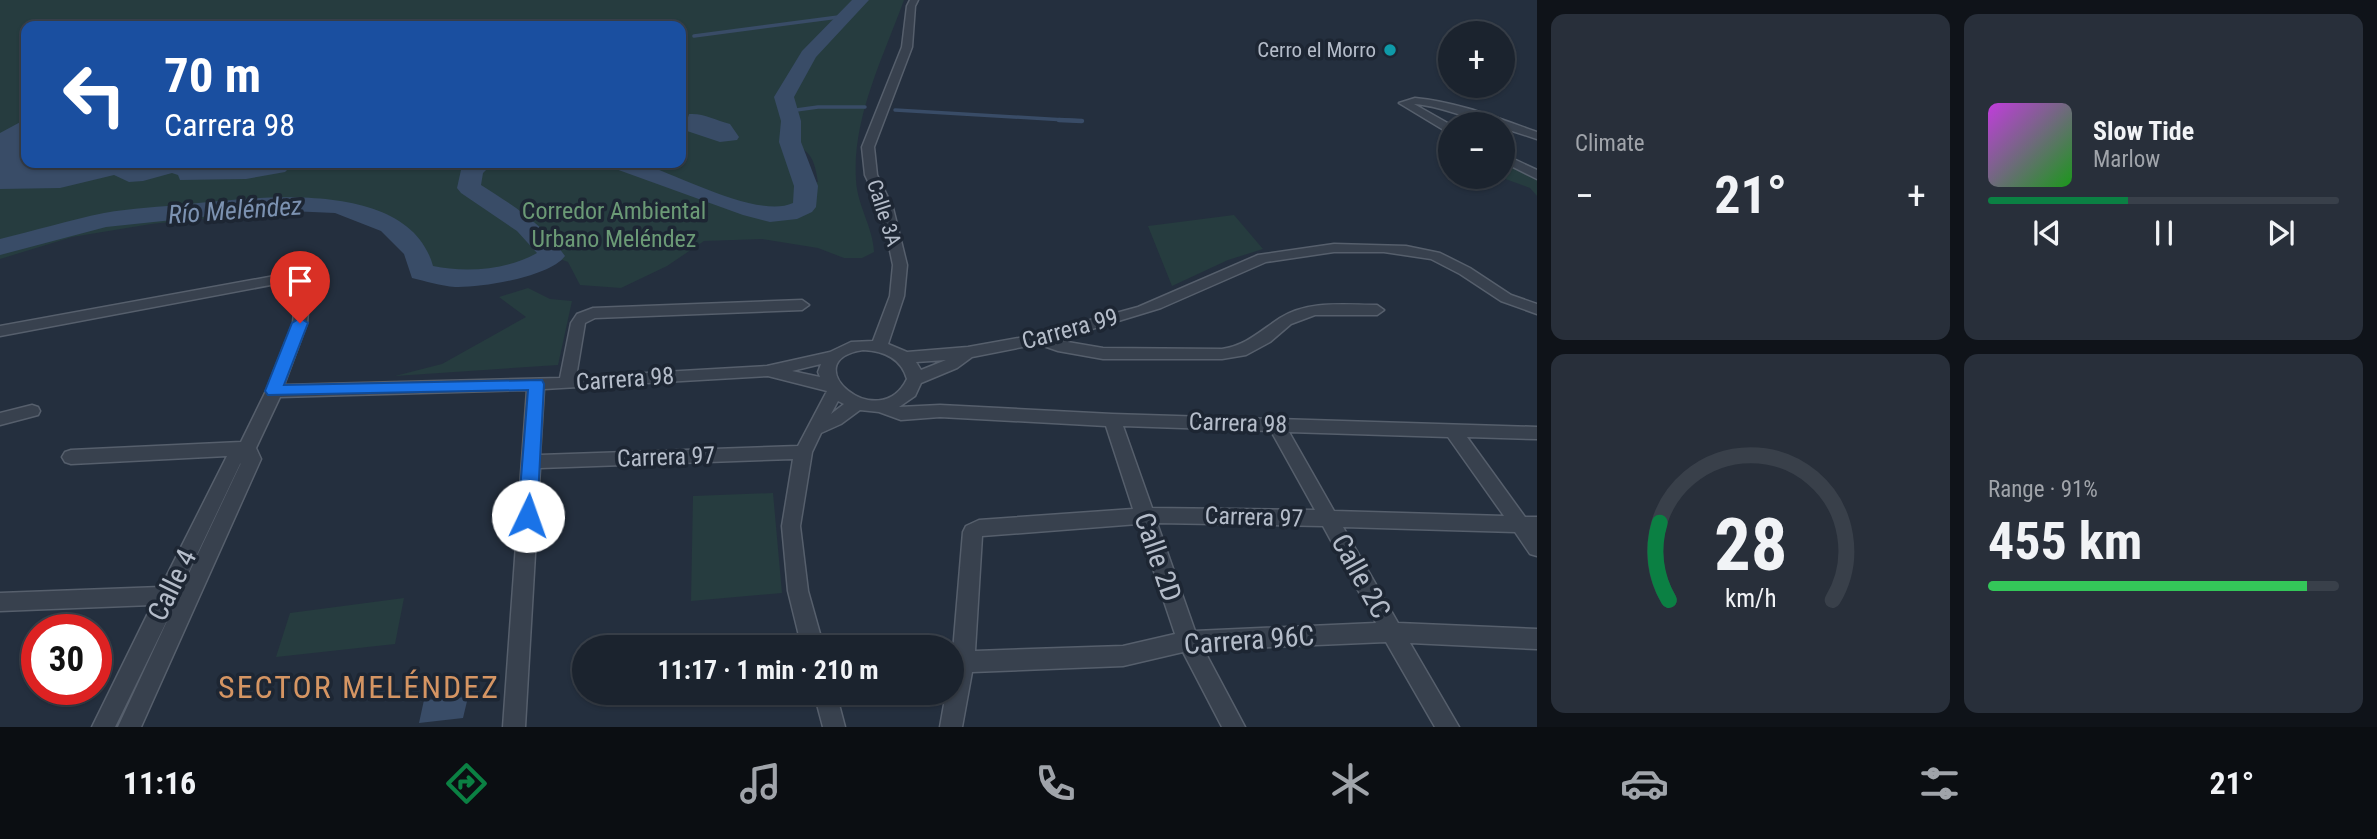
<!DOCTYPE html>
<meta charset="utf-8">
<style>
:root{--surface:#1b232e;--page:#282f3a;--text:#f1f3f6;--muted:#a0a4aa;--line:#39404a;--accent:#0b8043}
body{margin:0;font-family:"Roboto Condensed",sans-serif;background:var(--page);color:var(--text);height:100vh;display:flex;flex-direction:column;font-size:26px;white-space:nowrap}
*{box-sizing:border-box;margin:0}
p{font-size:23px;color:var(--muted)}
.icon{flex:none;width:38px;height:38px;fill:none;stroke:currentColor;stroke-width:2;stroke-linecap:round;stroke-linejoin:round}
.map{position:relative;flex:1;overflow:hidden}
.panel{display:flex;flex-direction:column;gap:14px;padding:14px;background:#0f1319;width:840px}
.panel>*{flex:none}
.banner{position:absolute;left:21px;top:21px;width:665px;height:147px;border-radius:14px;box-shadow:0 2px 5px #0004,0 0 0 2px var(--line);background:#1a4fa0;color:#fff;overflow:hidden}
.fabs{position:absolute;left:1438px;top:21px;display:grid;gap:14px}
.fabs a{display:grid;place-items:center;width:77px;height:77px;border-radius:50%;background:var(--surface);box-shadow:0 2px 5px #0004,0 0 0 2px var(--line);font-size:35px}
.speed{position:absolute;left:21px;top:614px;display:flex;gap:14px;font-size:35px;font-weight:700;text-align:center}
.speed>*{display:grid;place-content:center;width:91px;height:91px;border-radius:50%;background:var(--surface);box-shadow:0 2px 5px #0004,0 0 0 2px var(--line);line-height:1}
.speed .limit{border:10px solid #d22;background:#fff;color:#111}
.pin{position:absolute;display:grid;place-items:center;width:60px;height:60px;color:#fff;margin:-72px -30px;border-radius:50% 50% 50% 0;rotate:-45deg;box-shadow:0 0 7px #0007}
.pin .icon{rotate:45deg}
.me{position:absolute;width:77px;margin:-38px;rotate:3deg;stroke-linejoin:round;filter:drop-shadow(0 0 5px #0008)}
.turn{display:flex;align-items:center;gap:24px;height:147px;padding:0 28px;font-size:32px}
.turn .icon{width:91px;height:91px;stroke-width:2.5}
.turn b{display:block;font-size:49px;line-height:60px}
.big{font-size:52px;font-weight:700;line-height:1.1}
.panel .tile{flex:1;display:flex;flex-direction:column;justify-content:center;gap:10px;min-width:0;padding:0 24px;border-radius:14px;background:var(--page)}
.panel .dial{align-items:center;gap:0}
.dial svg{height:182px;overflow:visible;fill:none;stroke:var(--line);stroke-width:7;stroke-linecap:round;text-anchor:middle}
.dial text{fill:var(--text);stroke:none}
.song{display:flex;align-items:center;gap:21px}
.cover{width:84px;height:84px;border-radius:10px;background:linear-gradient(135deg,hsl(290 70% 55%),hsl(120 70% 35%))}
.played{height:7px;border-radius:4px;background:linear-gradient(90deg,var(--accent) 40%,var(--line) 40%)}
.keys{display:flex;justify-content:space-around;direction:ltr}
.heat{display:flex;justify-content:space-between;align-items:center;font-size:38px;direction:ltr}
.charge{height:10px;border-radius:5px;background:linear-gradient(90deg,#34c759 91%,var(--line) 0)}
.panel .tiles{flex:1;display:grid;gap:14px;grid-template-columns:repeat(2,1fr)}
.trip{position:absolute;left:572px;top:635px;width:392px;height:70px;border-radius:35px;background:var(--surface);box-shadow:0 2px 5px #0004,0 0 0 2px var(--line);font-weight:700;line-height:70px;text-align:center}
.tabs{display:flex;height:112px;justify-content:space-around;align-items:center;background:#0b0e12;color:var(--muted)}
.tabs .icon{width:49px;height:49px}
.tabs .selected{color:var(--accent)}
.tabs b{font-size:32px;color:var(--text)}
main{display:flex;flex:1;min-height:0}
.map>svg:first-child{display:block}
.green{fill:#263c3f;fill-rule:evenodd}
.water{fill:#394c67}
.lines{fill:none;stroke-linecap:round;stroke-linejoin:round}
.stream-far1{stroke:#394c67;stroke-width:3.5}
.stream{stroke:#394c67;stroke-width:4.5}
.river{fill:#394c67;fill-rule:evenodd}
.minor-casing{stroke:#565f6c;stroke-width:3}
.minor{fill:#38414e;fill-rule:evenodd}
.route{fill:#1a73e8;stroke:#114b97;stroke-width:2}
.culture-dot{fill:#0f9aa8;stroke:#1d2633;stroke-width:2.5}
.labels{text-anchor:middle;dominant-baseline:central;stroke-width:7;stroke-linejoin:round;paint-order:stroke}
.far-poi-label{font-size:21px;fill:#b4bcc9;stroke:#1d2633;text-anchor:end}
.far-street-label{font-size:21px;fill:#b4bcc9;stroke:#1d2633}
.park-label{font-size:24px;fill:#6b9a76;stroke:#1d2633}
.street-label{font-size:24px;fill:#b4bcc9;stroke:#1d2633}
.water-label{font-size:26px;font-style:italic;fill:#7c92b1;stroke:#1d2633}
.near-street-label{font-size:28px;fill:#b4bcc9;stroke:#1d2633}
.near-neighbourhood-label{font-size:32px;letter-spacing:2px;fill:#d59563;stroke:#1d2633}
</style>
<main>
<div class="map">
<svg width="1537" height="727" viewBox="0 0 1537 727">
<rect width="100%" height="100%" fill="#242f3e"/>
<path class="green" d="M0,0H904C883,58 852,118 856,180C857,205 873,227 874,252L862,258H844L818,248L762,239L704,241L667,266L621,288L580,285L568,262L552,256L526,270L456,279L421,272L416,252L390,226L338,206L284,204L268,211L250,214L151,224L72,237L0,259ZM26,26H681V163H26ZM792,144C812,150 815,163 818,182L805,185Z
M1503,159L1537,176V196L1530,188L1500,177H1503Z
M1234,215L1263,249L1228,260L1172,286L1148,226Z
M528,288L550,299L572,301L558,365L395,376L442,364L526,317L499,297Z
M773,493L782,593L691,601L693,496Z
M404,598L395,644L276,657L290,613Z"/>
<path class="water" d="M689,114C704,113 715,120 730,124L739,137L737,140L720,142L681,129V121H687Z
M26,119V163H290V167L285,172L246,179L180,180L178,175L172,173L143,181L129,182L114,175L60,188L0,189V133Z
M468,697L463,718L419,723L424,700Z"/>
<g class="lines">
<path class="stream-far1" d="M694,36L846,16
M895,110L1082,121
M789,111L818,107H865"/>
<path class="stream" d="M1059,120L1082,121"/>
<path class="river" d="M852,0H869L816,57L794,97L801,121V142L818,186L816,207L812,212L797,219L770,222L743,215L613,168L610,163C620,163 633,161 642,164C679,175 758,219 793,203L794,186L779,142L781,121L774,97L802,51Z
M468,163H493L483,173L481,185C514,206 543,224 565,256C550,277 480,288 455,287C441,286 425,281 412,278L404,254L381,231L335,213L267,210L106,227L0,255V239C34,231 69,220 104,213C131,208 161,207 189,204C257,197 409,178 433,266C466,273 507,270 537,253L517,231L461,193L457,188L461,170Z"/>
<g class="minor-casing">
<path id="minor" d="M910,0H918L915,6L912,47L874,147L877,175L893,208L907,265L904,296L888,344L907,352L968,347L1035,335L1138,307L1258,255L1334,244L1406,246L1440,253L1470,268L1511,295L1537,304V314L1501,301L1460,274L1431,259L1384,252H1334L1266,262L1161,308L1056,340L1103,348L1222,349C1247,345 1260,331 1280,318C1309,300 1344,305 1377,305L1384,310L1377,315H1315L1291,324L1270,342L1246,355L1222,359H1103L1058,351L1038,344L972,357L957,368L921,383L915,396L899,407L940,405L1112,414L1537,427V439L1467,437L1525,517H1537V556L1530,554L1515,532L1343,527L1398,623L1537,629V649L1410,643L1459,727H1435L1386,642L1204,650L1245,727H1222L1183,652L1123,666L972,672L962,727H940L946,693H952V663L963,532L966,526L979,520L1133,509L1106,426L940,417L901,420L879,412L860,410L841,424L821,433L812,452L800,526L808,591L824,648H802L788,591L782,526L793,459L540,468L525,727H503L527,390L280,397L256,448L261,459L141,727H118L175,604L115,727H92L152,605L0,611V593L161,587L227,456L71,464L65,462L62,457L65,452L71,450L241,442L266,391L293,323L297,280L0,336V326L296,272L309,275L311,278L307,323L284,385L560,378L571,323L577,314L593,308L802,300L809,305L802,310L595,318L585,323L576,377L767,366L830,352L851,342L873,341L890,296L893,265L881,208L865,175L862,147L902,47L907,6ZM863,350C884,351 901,358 907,379C879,437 792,361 863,350ZM946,360L921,370L916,362ZM821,364L818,372L820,377L792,371ZM768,376L827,391L798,446L540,455L544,389ZM838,401L844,404L831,414ZM1123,426L1271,431L1315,510L1152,508ZM1289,432L1448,437L1504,516L1334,511ZM241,463L182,588H181L240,464ZM1157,523L1323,526L1376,623L1195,631ZM1138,524L1175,634L1123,646L975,651L982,536Z
M1415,98C1458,102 1497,118 1537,132V139L1503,128V124C1477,124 1445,106 1414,104L1451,125V133L1447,132L1399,103Z
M1503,154L1537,170V179L1503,162Z
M32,405L38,407L40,411L38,415L0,425V413Z
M814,693H836L845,727H823Z"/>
</g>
<use href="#minor" class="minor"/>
</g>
<path class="route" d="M300,318L308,323L284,385L542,380L544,384L537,516L534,522L528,524L521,522L518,516L528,390L268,395L265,391L292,323Z"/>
<circle class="culture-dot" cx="1390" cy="50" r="7"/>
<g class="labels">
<g class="far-poi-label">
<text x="1376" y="50">Cerro el Morro</text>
</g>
<g class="far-street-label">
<text transform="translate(884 213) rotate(72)">Calle 3A</text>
</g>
<g class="park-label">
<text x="614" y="211">Corredor Ambiental<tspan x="614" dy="28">Urbano Meléndez</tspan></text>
</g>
<g class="street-label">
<text transform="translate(1070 329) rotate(-15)">Carrera 99</text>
<text transform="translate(625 379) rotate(-4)">Carrera 98</text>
<text transform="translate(1238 423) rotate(2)">Carrera 98</text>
<text transform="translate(666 457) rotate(-2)">Carrera 97</text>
<text transform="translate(1254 517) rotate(2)">Carrera 97</text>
</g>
<g class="water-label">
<text transform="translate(235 210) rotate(-4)">Río Meléndez</text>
</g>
<g class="near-street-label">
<text transform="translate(1158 557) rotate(71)">Calle 2D</text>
<text transform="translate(1361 576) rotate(61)">Calle 2C</text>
<text transform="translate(172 585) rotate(-64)">Calle 4</text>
<text transform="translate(1249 640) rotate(-4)">Carrera 96C</text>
</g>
<g class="near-neighbourhood-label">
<text x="359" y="687">SECTOR MELÉNDEZ</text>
</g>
</g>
</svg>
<div class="fabs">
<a>+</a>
<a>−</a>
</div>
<div class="speed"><div class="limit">30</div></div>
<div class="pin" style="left:300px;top:323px;background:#d93025"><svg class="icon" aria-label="arrive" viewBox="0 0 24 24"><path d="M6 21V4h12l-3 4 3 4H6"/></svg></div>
<svg class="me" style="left:528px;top:516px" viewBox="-20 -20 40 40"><circle r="19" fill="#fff"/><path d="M0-13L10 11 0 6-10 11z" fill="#1a73e8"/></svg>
<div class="trip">11:17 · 1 min · 210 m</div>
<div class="banner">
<div class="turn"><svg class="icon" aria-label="left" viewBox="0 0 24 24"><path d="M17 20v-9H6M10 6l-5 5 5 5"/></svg><div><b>70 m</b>Carrera 98</div></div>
</div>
</div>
<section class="panel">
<div class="tiles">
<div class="tile"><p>Climate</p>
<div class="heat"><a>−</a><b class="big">21°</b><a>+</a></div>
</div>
<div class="tile">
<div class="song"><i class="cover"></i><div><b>Slow Tide</b><p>Marlow</p></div></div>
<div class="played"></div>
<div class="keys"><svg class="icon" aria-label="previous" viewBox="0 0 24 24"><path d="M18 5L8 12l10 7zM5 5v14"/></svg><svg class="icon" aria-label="pause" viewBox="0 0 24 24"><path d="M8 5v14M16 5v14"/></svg><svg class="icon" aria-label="next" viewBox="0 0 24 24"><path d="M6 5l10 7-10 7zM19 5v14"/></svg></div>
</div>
<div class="tile dial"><svg viewBox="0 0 100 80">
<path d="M14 69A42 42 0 1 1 86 69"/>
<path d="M14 69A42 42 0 0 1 10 35" stroke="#0b8043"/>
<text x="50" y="56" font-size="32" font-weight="700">28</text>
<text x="50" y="72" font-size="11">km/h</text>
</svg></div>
<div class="tile"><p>Range · 91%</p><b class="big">455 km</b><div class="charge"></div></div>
</div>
</section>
</main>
<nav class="tabs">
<b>11:16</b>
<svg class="icon selected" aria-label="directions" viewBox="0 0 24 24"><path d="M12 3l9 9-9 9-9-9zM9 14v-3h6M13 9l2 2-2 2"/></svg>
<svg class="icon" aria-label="music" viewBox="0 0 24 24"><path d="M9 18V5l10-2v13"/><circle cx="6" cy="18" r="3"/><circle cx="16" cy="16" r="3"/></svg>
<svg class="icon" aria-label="phone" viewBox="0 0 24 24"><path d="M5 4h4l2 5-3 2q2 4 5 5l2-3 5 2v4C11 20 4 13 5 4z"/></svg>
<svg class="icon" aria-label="climate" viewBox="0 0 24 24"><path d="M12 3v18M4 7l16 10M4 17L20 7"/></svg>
<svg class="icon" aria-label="car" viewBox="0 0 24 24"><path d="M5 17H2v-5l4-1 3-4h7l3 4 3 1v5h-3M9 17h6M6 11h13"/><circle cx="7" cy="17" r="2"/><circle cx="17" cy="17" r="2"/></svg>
<svg class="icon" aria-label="filters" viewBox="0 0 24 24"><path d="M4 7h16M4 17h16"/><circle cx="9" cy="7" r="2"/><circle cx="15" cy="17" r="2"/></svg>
<b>21°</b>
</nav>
